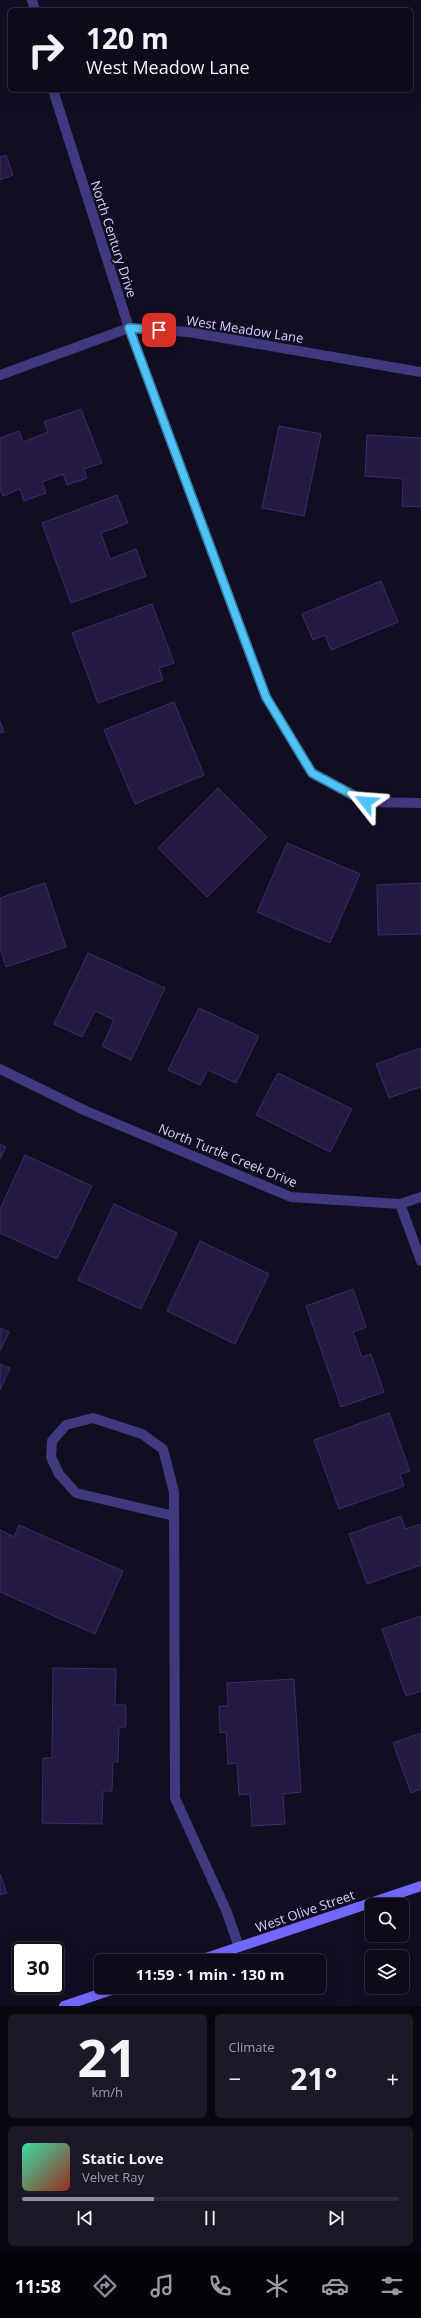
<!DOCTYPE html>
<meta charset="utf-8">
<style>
:root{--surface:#0e0a1a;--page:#1c1827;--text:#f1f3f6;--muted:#9b9aa2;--line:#2e2b39;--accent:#8c9099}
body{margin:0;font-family:"Open Sans",sans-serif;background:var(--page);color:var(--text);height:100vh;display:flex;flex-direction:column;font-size:15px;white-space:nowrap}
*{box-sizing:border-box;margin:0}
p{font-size:13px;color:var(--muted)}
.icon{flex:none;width:22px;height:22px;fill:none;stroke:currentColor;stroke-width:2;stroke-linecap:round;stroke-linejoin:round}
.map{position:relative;height:2006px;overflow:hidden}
.drawer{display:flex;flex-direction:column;gap:8px;padding:8px;background:#08060e;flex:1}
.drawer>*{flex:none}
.top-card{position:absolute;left:8px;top:8px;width:405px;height:84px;border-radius:6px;box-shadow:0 4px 16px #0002,0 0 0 1px var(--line);background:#0e0a1a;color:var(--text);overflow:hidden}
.controls{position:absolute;left:365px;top:1898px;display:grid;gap:8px}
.controls a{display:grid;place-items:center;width:44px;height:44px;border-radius:6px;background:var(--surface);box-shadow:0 4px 16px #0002,0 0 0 1px var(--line);font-size:20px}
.speed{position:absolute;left:12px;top:1942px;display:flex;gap:8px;font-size:20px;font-weight:700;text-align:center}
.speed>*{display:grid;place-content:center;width:52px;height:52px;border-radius:50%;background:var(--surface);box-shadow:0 4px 16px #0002,0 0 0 1px var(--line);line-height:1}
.speed .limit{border:2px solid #111;border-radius:6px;background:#fff;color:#111}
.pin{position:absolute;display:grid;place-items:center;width:34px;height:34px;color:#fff;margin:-17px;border-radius:8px;box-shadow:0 2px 6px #0006}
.me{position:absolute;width:44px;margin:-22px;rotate:298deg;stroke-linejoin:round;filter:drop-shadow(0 0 3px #0008)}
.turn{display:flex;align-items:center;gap:14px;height:84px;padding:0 12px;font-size:18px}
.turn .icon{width:52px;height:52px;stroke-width:2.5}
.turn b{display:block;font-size:28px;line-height:34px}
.big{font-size:30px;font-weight:700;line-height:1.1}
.drawer .tile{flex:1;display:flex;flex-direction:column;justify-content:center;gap:6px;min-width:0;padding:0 14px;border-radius:6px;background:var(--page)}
.drawer .dial{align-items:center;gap:0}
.dial b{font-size:52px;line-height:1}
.song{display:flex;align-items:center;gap:12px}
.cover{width:48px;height:48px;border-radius:6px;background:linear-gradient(135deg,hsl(160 70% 55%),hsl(10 70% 35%))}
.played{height:4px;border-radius:2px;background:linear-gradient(90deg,var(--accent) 35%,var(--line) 35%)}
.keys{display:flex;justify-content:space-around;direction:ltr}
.heat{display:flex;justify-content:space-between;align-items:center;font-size:22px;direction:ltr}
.drawer .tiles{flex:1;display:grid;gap:8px;grid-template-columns:1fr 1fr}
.tile:last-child{grid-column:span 2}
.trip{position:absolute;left:94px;top:1954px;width:232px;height:40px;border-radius:6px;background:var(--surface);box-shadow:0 4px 16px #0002,0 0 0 1px var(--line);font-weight:700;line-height:40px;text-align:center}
.tabs{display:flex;height:64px;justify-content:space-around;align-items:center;background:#06040a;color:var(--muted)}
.tabs .icon{width:28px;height:28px}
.tabs .selected{color:var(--accent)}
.tabs b{font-size:18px;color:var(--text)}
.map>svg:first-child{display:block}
.building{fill:#241a43;stroke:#3c2c6e}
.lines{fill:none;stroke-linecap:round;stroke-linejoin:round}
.street{stroke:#3f3980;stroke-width:10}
.secondary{stroke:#7268fd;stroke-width:10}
.route-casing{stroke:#337fa1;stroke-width:10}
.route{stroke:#4fc3f7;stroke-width:7}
.labels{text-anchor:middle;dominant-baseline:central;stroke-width:4;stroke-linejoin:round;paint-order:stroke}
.street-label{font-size:13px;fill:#d7cffe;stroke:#120e22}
</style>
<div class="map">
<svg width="421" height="2006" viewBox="0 0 421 2006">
<rect width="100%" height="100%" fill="#120e22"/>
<path class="building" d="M6,155L13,175L0,180V157Z
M81,409L102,463L84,469L87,478L67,485L63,474L42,482L46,493L24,501L20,489L3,496L0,488V438L19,431L23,442L48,432L44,422Z
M279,426L321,434L304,516L262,508Z
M367,435L421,438V507L402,506L403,479L365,476Z
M117,495L128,523L101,533L110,559L136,549L146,576L71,603L42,523Z
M381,581L398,622L331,650L325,635L313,640L302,614Z
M152,604L174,663L159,668L163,680L98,703L72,633Z
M174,702L204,775L135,804L104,730Z
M0,721L4,732L0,733Z
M218,788L267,837L207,897L158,848Z
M287,843L360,874L330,943L257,912Z
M45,883L66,947L6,967L0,948V898Z
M421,883V934L378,935L377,885Z
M88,953L165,988L131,1060L102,1046L114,1020L95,1011L82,1037L54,1024Z
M199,1008L259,1036L236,1083L208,1070L200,1085L168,1070Z
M421,1048V1090L420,1087L389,1098L376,1064Z
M278,1073L352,1109L330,1152L256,1115Z
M0,1144L6,1147L0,1159Z
M25,1155L92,1186L57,1259L0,1233V1209Z
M114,1204L177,1233L141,1309L78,1280Z
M200,1241L269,1274L235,1344L167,1311Z
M353,1289L366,1327L353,1332L362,1357L371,1354L384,1392L341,1407L306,1306Z
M0,1328L9,1332L0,1351Z
M0,1364L10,1368L0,1390Z
M389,1413L410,1471L400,1474L404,1486L339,1509L314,1440Z
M401,1516L405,1529L421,1524V1565L367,1584L349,1534Z
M19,1525L123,1571L95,1634L0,1592V1530L14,1537Z
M421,1616V1691L406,1696L382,1629Z
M53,1668L116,1669L115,1705H126V1727H119L118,1762H113L112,1791H103L102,1824L42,1823L43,1758H52Z
M294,1679L301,1792L283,1794L285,1824L252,1826L250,1794L239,1795L237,1763L228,1764L226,1732L220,1733L219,1706H228L227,1683Z
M421,1733V1789L411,1793L393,1743Z
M0,1874L7,1893L0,1895Z"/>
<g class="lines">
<path class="street" d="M32,0L35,10
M53,90L129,328L266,697L312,773L366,802L421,803
M0,375L129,328L189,332L421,372
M0,1069L86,1111L291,1197L400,1204L421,1197
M400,1204L421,1261
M174,1516L76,1493L59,1474L51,1457L52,1441L66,1425L93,1418L142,1434L163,1449L174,1492L175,1798L226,1910L239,1947"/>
<path class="secondary" d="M197,1961L421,1886
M64,2006L120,1987"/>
</g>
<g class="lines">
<g class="route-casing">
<path id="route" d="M159,330L129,328L266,697L312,773L366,802"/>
</g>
<use href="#route" class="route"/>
</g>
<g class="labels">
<g class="street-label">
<text transform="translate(114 239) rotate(72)">North Century Drive</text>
<text transform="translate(245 329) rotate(9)">West Meadow Lane</text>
<text transform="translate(228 1155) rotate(22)">North Turtle Creek Drive</text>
<text transform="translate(305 1911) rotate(-19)">West Olive Street</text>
</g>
</g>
</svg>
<div class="controls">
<a><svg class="icon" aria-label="search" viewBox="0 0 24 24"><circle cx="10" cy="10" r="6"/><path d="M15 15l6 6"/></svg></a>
<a><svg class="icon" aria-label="layers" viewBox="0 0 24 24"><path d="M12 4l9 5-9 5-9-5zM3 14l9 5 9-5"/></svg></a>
</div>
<div class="speed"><div class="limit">30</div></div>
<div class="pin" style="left:159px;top:330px;background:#d93025"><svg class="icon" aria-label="arrive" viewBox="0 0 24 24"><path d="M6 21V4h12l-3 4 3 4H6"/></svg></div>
<svg class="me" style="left:366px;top:802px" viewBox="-20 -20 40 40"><path d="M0-17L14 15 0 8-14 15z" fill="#4fc3f7" stroke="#fff" stroke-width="4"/></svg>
<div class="trip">11:59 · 1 min · 130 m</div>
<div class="top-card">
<div class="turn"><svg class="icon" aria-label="right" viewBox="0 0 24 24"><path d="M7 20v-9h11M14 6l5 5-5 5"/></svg><div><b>120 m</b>West Meadow Lane</div></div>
</div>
</div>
<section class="drawer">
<div class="tiles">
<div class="tile dial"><b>21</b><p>km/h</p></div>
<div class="tile"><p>Climate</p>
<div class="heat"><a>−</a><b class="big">21°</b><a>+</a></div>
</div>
<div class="tile">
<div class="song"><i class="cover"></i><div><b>Static Love</b><p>Velvet Ray</p></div></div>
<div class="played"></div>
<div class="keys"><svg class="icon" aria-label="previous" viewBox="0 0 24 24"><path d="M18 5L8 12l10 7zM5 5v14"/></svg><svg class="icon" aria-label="pause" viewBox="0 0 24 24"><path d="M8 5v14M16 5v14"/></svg><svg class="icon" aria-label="next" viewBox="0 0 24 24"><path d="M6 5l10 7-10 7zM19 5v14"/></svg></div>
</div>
</div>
</section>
<nav class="tabs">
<b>11:58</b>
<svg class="icon selected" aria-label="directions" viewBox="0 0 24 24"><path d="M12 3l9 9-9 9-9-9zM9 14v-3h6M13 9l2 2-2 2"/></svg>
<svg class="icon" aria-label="music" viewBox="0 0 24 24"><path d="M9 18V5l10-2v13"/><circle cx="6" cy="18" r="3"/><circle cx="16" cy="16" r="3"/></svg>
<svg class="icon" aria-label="phone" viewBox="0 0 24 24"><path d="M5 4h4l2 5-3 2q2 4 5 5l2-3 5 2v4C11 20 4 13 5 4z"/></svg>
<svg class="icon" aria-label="climate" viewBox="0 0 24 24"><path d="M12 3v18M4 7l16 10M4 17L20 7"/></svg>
<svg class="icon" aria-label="car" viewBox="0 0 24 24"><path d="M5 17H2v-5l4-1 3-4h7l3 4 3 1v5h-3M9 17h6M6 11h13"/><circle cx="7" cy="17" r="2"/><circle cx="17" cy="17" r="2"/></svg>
<svg class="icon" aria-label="filters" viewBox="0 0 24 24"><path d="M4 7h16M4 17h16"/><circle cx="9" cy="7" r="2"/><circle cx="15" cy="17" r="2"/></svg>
</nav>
